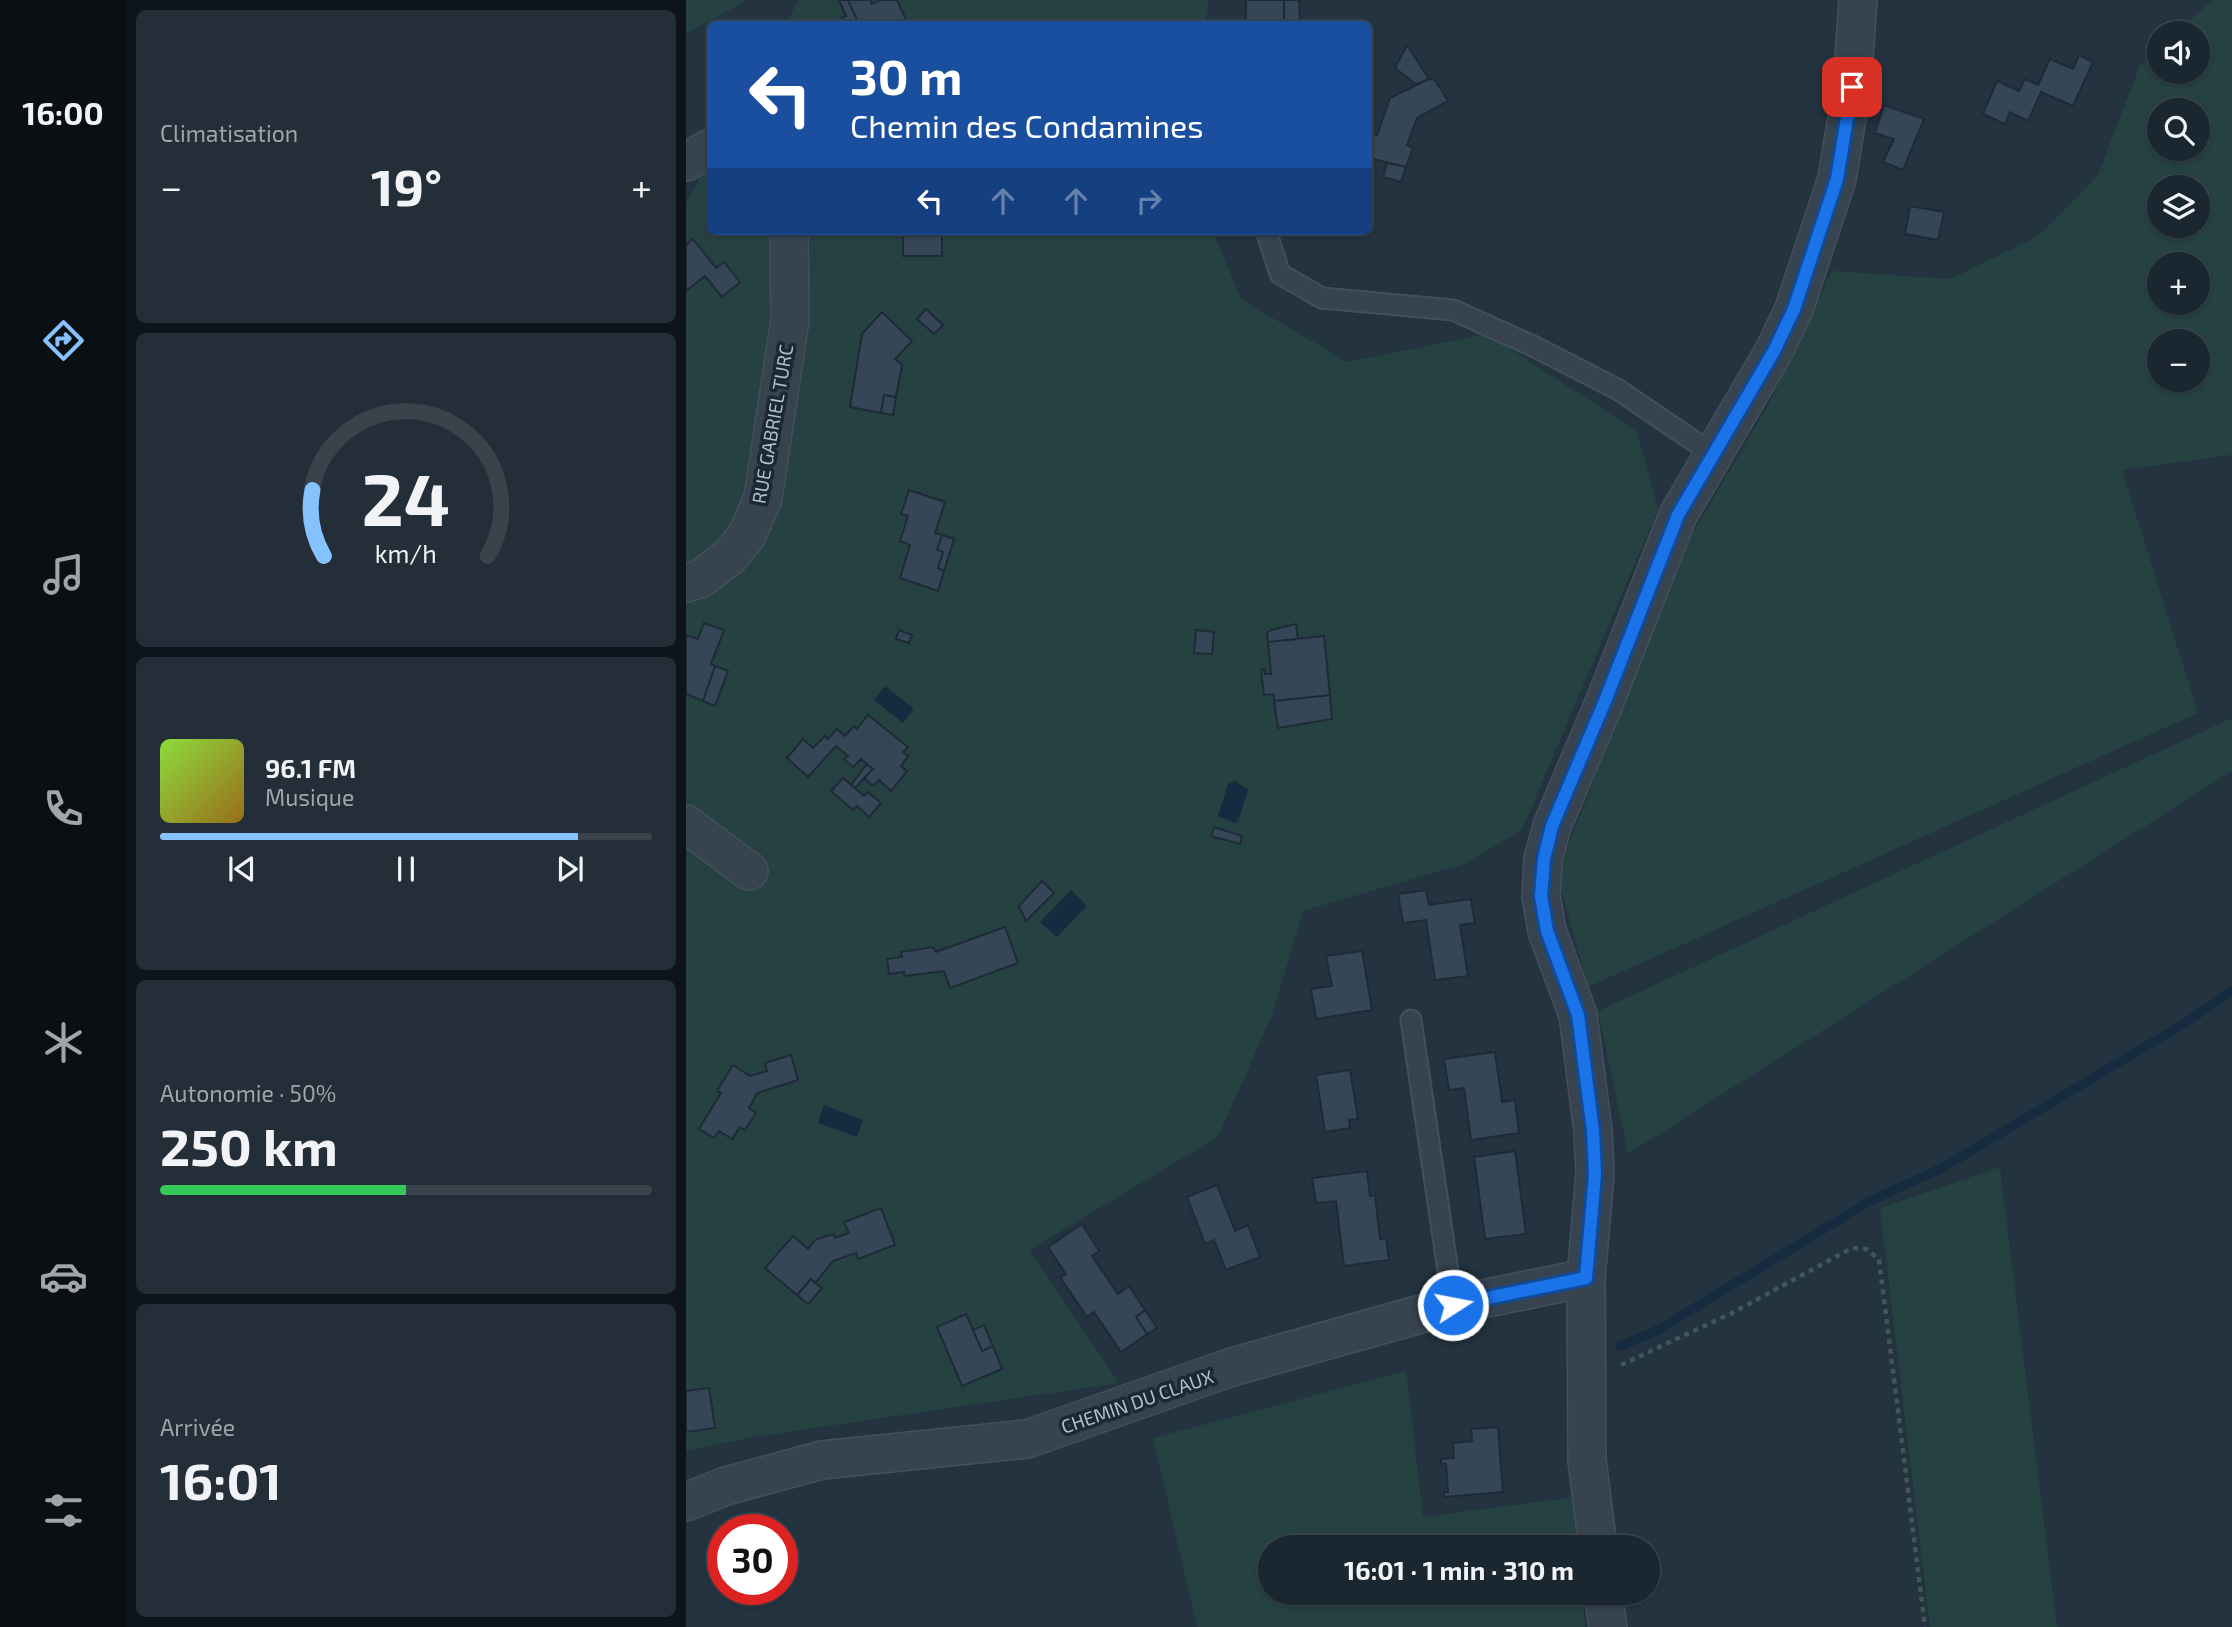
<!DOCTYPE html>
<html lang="fr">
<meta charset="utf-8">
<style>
:root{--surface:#1a2630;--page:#232e38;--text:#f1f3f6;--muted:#9fa5ab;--line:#38434c;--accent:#85c2fe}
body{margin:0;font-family:"Exo 2",sans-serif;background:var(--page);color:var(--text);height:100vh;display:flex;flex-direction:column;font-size:26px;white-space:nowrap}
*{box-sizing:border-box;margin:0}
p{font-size:23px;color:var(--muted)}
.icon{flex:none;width:38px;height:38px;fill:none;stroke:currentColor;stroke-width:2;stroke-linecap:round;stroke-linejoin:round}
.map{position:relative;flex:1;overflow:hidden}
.details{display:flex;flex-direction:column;gap:10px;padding:10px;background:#0e151a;width:560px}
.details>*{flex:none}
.top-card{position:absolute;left:21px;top:21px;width:665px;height:214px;border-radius:10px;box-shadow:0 2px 5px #0004,0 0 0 2px var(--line);background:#1a4fa0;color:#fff;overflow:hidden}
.buttons{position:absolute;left:1461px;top:21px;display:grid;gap:14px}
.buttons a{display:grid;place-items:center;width:63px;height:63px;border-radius:50%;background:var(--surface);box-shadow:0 2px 5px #0004,0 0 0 2px var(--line);font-size:35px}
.speed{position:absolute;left:21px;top:1514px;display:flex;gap:14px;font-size:35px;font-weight:700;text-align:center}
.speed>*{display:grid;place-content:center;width:91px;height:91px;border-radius:50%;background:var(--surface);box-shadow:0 2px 5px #0004,0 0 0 2px var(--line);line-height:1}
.speed .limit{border:10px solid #d22;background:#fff;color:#111}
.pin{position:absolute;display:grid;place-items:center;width:60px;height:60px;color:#fff;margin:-30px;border-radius:14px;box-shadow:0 4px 10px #0006}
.me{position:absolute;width:77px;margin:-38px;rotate:79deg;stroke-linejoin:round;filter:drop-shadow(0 0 5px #0008)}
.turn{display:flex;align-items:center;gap:24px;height:147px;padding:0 28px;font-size:32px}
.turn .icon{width:91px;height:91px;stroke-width:2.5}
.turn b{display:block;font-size:49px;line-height:60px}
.lanes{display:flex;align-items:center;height:66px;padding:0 28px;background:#0003;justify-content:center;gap:35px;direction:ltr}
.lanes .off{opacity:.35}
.big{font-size:52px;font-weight:700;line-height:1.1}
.details .tile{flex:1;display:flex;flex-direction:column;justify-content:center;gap:10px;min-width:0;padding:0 24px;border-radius:10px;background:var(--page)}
.details .dial{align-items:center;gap:0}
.dial svg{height:182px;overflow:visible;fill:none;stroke:var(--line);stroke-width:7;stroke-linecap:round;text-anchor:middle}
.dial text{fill:var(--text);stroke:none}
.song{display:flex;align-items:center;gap:21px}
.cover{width:84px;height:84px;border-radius:10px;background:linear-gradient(135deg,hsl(90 70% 55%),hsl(40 70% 35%))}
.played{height:7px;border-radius:4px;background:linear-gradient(90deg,var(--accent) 85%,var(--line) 85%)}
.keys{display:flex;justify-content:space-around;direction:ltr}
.heat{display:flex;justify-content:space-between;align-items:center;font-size:38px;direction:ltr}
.charge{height:10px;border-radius:5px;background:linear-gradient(90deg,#34c759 50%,var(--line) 0)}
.trip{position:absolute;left:572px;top:1535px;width:402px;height:70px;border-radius:35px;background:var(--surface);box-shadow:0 2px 5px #0004,0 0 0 2px var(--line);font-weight:700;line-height:70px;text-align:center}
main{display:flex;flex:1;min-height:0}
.dock{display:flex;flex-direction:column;width:126px;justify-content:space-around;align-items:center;background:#0a0f13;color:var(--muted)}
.dock .icon{width:49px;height:49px}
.dock .current{color:var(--accent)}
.dock b{font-size:32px;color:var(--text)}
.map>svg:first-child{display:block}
.green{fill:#254141;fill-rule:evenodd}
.water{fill:#152b3f}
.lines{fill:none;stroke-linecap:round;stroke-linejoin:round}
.stream{stroke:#152b3f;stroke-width:9}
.building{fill:#354756;stroke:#1e2b37;stroke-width:2}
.service-casing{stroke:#43505c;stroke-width:23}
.minor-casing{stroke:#43505c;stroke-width:40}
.path{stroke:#3e5958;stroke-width:4.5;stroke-dasharray:5 5;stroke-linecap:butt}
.service{stroke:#374450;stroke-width:19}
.minor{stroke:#374450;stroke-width:37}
.route-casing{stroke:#114b97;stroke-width:18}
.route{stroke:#1a73e8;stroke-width:12}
.labels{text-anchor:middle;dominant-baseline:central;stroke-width:7;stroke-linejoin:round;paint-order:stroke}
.street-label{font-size:19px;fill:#b3bfca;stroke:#1c2935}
</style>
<main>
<nav class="dock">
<b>16:00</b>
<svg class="icon current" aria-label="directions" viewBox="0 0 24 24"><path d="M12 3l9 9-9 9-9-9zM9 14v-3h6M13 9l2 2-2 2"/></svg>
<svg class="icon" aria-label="music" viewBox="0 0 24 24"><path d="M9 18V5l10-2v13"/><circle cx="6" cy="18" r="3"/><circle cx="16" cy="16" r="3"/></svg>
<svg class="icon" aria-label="phone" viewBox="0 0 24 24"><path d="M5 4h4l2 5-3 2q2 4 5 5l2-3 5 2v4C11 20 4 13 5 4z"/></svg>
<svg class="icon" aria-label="climate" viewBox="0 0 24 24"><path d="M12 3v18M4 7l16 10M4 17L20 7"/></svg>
<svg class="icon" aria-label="car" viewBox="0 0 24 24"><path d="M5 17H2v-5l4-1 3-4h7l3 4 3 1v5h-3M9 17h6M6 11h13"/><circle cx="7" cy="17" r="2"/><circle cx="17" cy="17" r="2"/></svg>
<svg class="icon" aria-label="filters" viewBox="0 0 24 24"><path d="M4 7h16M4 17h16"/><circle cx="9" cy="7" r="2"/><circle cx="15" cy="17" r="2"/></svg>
</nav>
<section class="details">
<div class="tile"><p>Climatisation</p>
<div class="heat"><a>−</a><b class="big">19°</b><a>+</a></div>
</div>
<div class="tile dial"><svg viewBox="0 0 100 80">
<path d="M14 69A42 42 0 1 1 86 69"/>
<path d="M14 69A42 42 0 0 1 9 40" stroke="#85c2fe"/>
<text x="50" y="56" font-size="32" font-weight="700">24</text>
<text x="50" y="72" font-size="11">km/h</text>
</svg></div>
<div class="tile">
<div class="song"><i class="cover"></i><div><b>96.1 FM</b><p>Musique</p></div></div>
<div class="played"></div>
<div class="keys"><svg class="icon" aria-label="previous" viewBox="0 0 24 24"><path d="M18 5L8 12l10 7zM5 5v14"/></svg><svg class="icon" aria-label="pause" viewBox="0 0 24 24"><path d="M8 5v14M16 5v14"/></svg><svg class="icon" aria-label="next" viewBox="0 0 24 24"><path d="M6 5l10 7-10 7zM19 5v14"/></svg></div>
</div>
<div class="tile"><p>Autonomie · 50%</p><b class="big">250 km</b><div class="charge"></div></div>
<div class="tile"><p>Arrivée</p><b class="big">16:01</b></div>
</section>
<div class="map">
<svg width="1546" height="1627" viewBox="0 0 1546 1627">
<rect width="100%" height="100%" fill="#233340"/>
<path class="green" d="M0,0H62L0,34Z
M113,0H523L519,24H99Z
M1527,0H1546V455L1436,470L1512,713L902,987L871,874L1003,539L1080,409L1146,271L1265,279L1352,236L1412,175L1454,65L1473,47L1474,72H1512V33H1489ZM1474,110H1512V149H1474ZM1474,187H1512V226H1474ZM1474,264H1512V303H1474ZM1474,341H1512V380H1474Z
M24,159V231H527L555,299L661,362L801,334L951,431L972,509L836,830L778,864L617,911L585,1018L532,1137L344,1250L433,1383L67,1437L0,1451V203Z
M1546,718V771L942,1154L912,1011Z
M1314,1167L1371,1627H1244L1194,1208Z
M720,1371L737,1517L889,1497L893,1547H584V1592L897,1593L899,1627H511L467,1438Z"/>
<path class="water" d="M199,686L228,709L217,723L188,700Z
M549,781L562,790L552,822L548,823L532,816L542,784Z
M385,890L401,906L371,937L354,922Z
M138,1105L177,1120L171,1137L132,1123Z"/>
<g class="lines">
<path class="stream" d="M934,1346L972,1330L1184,1201L1256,1168L1499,1023L1546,991"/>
</g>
<path class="building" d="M153,0H162L173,24H159L156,17L160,16Z
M162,0H184L186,4L194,0H211L222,24H173Z
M560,0H598V24H560Z
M598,0H613L614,24H598Z
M721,45L743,79L730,84L709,68Z
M1393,55L1407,62L1387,106L1355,92L1342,121L1324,112L1319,124L1297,114L1311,81L1333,91L1339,79L1352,85L1364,59L1387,69Z
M743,79L749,80L762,101L731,118L721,145L727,148L720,167L687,159L682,174V133L691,135L704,98Z
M1198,105L1238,119L1217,170L1197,162L1208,139L1189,133Z
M701,163L720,167L715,182L697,177Z
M1224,206L1258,212L1252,240L1219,234Z
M217,231H256V256H217Z
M7,239L30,268L38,262L54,282L36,297L19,276L0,291V245Z
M240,309L257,325L248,334L231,319Z
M196,312L226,341L209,359L216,365L210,397L198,395L195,413L164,407L176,334Z
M198,395L210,397L207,415L195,413Z
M223,490L259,502L249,533L256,535L251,550L257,552L252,568L258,571L252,591L214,578L224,545L214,541L222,516L215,514Z
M256,535L268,539L258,571L252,568L257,552L251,550Z
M18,623L38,630L25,664L29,666L17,701L0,694V635L12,639Z
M610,624L612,639L582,642L581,633L585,630Z
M213,630L226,635L223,643L210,639Z
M510,630L528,632L526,654L508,653Z
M638,636L644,695L588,701V694L578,695L575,670L578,669L579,674H585L582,642Z
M29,666L42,671L29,706L17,701Z
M644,695L646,719L592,728L588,701Z
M182,715L222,747L217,752L222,756L215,766L221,771L205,791L193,780L187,786L178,778L187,769L175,759L167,767L158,759L162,756L150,746L122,777L101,758L117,739L127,748L139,736L142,739L151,729L159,736L168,726L171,729Z
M181,764L187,769L169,788L165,785Z
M157,778L178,796L182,792L195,803L183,817L171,806L167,810L145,791Z
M528,827L556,836L554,844L525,836Z
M356,881L368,893L340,921L333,906Z
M740,890L743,905L785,899L789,923L774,925L782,976L749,980L740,920L717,923L712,894Z
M319,927L332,963L264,988L258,971L218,976V972L203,974L201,959L216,957L215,952L247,947L250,952Z
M676,951L686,1010L630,1019L625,989L646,986L640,956Z
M809,1052L816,1102L829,1100L833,1133L785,1140L778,1088L763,1090L758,1059Z
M105,1055L112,1080L71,1093L63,1108L70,1113L59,1130L54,1127L46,1139L33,1131L28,1138L13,1129L35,1093L31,1091L47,1065L64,1076L81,1071L79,1063Z
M664,1070L672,1119L663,1120L664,1128L639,1132L630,1075Z
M829,1151L840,1234L799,1239L788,1157Z
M681,1171L684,1196L689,1195L694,1239L700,1238L703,1260L658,1266L650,1201L630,1203L626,1178Z
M531,1185L549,1231L562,1225L574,1257L540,1270L528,1240L519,1244L501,1197Z
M195,1208L209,1245L172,1259L170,1253L147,1261L129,1283L125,1279L111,1295L79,1268L107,1236L122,1249L129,1240L147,1234L149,1238L163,1233L158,1222Z
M396,1224L413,1251L406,1256L432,1294L443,1286L459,1310L450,1317L461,1334L435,1352L408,1312L401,1317L374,1277L380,1274L362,1247Z
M125,1279L136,1288L122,1304L111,1295Z
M459,1310L471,1328L461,1334L450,1317Z
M280,1314L296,1351L307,1346L316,1369L276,1386L251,1327Z
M298,1325L307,1346L296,1351L287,1330Z
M23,1388L29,1428L0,1432V1391Z
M812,1427L817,1492L758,1497V1492H762L760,1464H755V1459L768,1458L767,1443L786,1441L785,1429Z"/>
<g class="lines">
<g class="service-casing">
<path id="service" d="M580,231L594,274L636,298L767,310L847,346L931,389L1027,454
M725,1020L767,1305"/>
</g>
<g class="minor-casing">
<path id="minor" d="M0,162L24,148
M0,583L14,579L43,557L61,535L77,498L104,320L103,231
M0,824L63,871
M0,1502L40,1486L136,1460L341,1439L546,1367L767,1305L900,1278
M912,1547L901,1460L900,1278L909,1174L907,1131L892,1015L861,931L855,896L857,859L866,826L919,701L992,515L1088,351L1108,309L1151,179L1166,87L1172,0
M917,1592L922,1627"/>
</g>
<path class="path" d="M935,1365L1046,1313L1166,1248L1180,1249L1193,1259L1239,1627"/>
<use href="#service" class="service"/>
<use href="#minor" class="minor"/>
</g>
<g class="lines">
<g class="route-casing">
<path id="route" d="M767,1305L900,1278L909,1174L907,1131L892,1015L861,931L855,896L858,859L866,826L919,701L992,515L1088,351L1108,309L1151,179L1166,87"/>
</g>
<use href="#route" class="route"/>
</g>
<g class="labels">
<g class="street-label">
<text transform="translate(86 424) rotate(-80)">RUE GABRIEL TURC</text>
<text transform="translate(451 1401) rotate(-19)">CHEMIN DU CLAUX</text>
</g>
</g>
</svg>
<div class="buttons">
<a><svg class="icon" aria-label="sound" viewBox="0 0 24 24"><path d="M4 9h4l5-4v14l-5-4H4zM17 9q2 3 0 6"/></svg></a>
<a><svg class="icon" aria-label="search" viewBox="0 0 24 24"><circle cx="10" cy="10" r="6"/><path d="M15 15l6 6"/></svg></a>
<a><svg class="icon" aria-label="layers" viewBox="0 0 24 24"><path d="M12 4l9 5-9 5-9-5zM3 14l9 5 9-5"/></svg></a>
<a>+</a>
<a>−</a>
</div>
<div class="speed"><div class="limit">30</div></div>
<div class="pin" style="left:1166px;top:87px;background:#d93025"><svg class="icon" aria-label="arrive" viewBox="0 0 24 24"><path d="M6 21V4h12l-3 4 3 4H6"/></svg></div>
<svg class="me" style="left:767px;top:1305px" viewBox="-20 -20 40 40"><circle r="17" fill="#1a73e8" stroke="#fff" stroke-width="3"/><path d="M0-11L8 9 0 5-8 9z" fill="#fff"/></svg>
<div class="trip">16:01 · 1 min · 310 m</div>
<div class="top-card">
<div class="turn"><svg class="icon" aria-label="left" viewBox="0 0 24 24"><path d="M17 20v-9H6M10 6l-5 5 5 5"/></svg><div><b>30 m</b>Chemin des Condamines</div></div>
<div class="lanes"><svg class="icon" aria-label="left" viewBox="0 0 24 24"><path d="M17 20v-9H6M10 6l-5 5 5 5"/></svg><svg class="icon off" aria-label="ahead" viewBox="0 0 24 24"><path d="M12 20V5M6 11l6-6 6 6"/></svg><svg class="icon off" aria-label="ahead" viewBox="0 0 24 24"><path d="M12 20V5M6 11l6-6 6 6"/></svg><svg class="icon off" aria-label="right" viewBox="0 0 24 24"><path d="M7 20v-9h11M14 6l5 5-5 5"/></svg></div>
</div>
</div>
</main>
